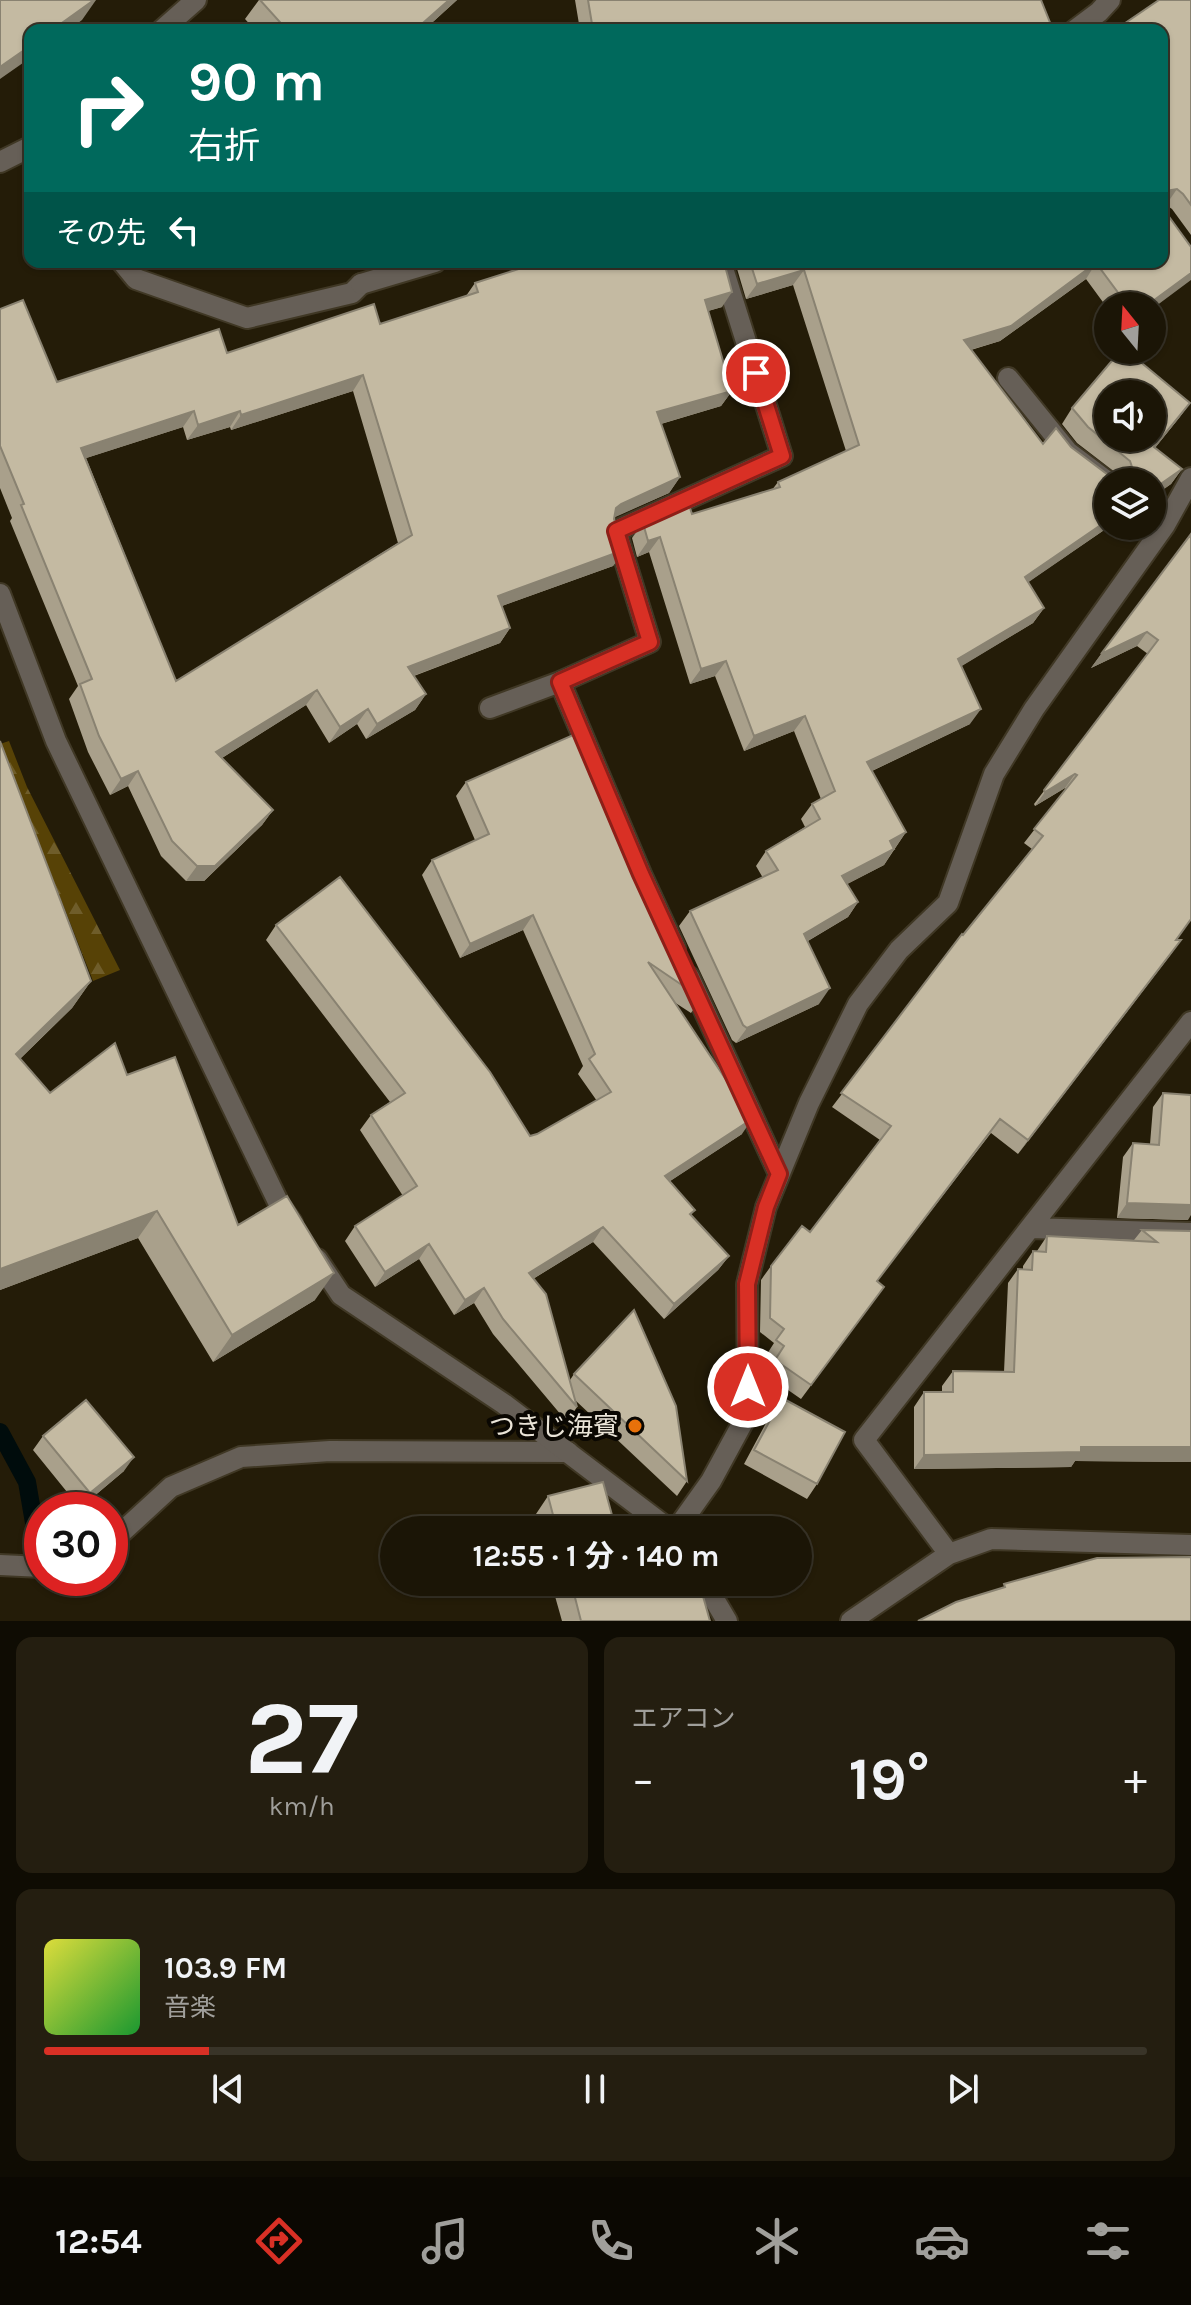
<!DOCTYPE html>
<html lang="ja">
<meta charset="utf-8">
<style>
:root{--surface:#1b1506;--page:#241e10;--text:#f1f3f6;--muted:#a09f9b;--line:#393428;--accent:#d93025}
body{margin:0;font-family:Karla,"Noto Sans JP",sans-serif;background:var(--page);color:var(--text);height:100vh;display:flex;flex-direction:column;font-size:30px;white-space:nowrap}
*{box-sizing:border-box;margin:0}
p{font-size:26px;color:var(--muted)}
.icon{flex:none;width:44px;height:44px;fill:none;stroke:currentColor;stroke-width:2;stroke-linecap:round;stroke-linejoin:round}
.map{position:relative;height:1621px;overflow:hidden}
.panel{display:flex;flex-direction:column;gap:16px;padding:16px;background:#0f0c03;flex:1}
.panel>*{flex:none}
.guide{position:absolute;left:24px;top:24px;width:1144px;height:244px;border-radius:16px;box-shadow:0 2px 6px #0004,0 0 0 2px var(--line);background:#00695c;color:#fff;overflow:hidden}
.needle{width:52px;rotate:342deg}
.buttons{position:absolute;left:1094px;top:292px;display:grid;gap:16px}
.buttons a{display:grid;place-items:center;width:72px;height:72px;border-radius:50%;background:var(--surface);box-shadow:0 2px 6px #0004,0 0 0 2px var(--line);font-size:40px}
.speed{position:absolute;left:24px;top:1492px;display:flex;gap:16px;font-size:40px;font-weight:700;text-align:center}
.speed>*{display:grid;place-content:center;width:104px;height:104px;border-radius:50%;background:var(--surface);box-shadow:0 2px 6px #0004,0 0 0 2px var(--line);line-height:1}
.speed .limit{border:12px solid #d22;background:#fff;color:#111}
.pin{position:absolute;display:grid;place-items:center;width:68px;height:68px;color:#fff;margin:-34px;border:4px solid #fff;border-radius:50%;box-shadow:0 2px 8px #0007}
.me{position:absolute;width:88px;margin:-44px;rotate:0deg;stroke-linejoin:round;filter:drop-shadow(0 0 6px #0008)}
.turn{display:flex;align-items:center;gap:28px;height:168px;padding:0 32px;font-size:36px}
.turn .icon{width:104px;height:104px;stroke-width:2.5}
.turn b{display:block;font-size:56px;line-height:68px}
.then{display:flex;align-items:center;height:76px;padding:0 32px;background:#0003;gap:16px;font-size:30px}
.big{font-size:60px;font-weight:700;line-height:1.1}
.panel .widget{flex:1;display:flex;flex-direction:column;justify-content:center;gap:12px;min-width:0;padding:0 28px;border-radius:16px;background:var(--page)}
.panel .dial{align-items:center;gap:0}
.dial b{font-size:104px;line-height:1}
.song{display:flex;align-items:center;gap:24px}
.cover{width:96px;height:96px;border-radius:12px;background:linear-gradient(135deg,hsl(60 70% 55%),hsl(130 70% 35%))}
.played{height:8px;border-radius:4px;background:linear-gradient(90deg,var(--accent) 15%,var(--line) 15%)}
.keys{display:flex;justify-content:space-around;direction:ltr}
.heat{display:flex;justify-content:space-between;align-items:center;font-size:44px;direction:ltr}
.panel .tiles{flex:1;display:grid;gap:16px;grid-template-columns:1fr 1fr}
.widget:last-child{grid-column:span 2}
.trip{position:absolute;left:380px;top:1516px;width:432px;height:80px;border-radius:40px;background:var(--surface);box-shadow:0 2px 6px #0004,0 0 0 2px var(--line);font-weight:700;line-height:80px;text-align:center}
.dock{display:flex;height:128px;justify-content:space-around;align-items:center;background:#0b0802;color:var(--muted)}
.dock .icon{width:56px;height:56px}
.dock .selected{color:var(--accent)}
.dock b{font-size:36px;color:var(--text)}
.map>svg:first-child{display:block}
.forest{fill:url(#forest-firs)}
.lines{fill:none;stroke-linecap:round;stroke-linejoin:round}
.stream{stroke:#000c0c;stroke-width:18}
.service-casing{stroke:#403825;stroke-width:24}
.minor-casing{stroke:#403825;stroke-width:24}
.tertiary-casing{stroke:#403825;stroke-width:24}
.service{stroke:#665f57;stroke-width:20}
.minor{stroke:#665f57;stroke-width:20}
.tertiary{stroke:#665f57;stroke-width:20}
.wall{fill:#a9a08b;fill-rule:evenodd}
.shaded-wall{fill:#898271}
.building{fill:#c4baa2;stroke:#898271;stroke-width:2;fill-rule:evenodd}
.route-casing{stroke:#8d1f18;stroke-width:20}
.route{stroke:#d93025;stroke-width:14}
.food-dot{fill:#e8710a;stroke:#0a0702;stroke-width:3}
.labels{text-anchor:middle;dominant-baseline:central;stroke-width:8;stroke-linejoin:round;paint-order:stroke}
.poi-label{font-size:26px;fill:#eae4d8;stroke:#0a0702;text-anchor:end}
</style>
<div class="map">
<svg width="1191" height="1621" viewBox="0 0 1191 1621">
<defs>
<pattern id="forest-firs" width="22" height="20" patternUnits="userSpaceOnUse" patternTransform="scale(2)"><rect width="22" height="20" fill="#574206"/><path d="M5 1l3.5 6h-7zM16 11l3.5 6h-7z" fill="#6f5d2a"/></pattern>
</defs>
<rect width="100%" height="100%" fill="#241c08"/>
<path class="forest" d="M9,741L27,787L120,970L93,981L0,744Z"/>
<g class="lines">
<path class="stream" d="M0,1432L27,1482L38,1546"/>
<g class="service-casing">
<path id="service" d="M122,262L136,279L247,318L352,293L361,284
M1008,378L1068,452L1108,482"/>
</g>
<g class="minor-casing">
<path id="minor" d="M162,30L196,0
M1075,30L1099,12L1110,0
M0,162L30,147
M361,284L435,262
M560,682L641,874L675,948
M490,708L560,682L650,642L616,531L782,456L721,262
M689,977L779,1174
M1030,1228L1191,1233
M676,1530L711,1481L748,1413L747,1284L766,1207L809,1103L858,1004L899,950L948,903L994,774L1034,709L1165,525L1191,478
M110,1543L171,1487L241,1457L330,1451L568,1452
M949,1554L864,1440L1191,1022
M0,1565L42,1567
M851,1621L949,1554L991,1539L1191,1545"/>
</g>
<g class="tertiary-casing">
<path id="tertiary" d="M0,594L56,741L280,1206L292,1223
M317,1259L341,1295L504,1404L670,1530
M704,1582L727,1621"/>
</g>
<use href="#service" class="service"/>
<use href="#minor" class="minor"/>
<use href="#tertiary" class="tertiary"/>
</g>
<path class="wall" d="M259,0H457L424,30H255L245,19Z
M575,0H1041L1053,30H580Z
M1191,0V235L1172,209L1166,205Z
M735,262H1162L1152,306H1108V309L1086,279L1000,341L971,350L1043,444L1071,447L1111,477L1118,479H1120V476L1077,443L1062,424L1072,408L1190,403L1179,418L1155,448L1182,469L1171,484L1108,526H1110L1028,582L1044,608L1033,623L961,666L970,724L872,771L906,832L884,865L847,884L858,902L848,917L808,941L819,1004L736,1043L732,1040L679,926L690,911L763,878L756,866L766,851L805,827L801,819L812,804L821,799L794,731L744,751L715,676L690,684L649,552L637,557L632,538L643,523L692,514L772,490L778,482L846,451L793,285L746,299Z
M475,283L722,307L708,311L732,391L721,406L661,424L680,477L669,493L614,517L624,550L613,566L502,606L510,628L500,643L414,676L426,694L415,710L366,739L357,724L329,743L306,705L222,758L273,810L262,825L204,881H186L161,856L128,786L110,795L88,752L69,699L78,686L10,521L12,518L0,488V309L57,382L227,353L380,324L466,296ZM353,391L398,543L176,681L86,458L183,427L187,440L230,427L231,430Z
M1191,534L1176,940L1171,954L1018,1154L991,1133L877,1281L884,1287L801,1399L765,1374L774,1360L767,1354L774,1343L760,1332L761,1280L771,1266L810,1232L880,1140L832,1107L963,935L1032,849L1024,843L1066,789L1065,788L1035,806L1034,804L1148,654L1137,646L1091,668Z
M0,741L91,981L72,1008L20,1059L50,1093L127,1075L238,1225L315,1300L213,1362L138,1238L0,1290Z
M466,782L614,810L608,818L656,927L701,998L691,1013L674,1002L742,1134L670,1181L695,1210L691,1215L729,1256L718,1270L664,1319L593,1242L533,1279L570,1380L574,1374L687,1481L677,1496L575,1400L577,1407L567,1422L493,1334L474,1303L454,1315L419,1259L375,1287L345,1241L355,1226L403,1196L360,1130L371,1115L390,1102L266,940L276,925L530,1136L537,1134L597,1101L578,1074L583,1066L523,930L460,958L422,875L432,860L475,840L456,796Z
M1163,1093L1188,1220L1117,1218L1123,1157L1133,1143L1150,1144L1153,1107Z
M1142,1230L1191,1231V1462L1075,1461L1071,1467L914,1469V1407L924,1392H942V1386L953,1371L1004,1372L1008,1283L1018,1269H1023V1266L1033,1251H1037L1047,1236L1134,1240Z
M782,1398L817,1484L807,1499L744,1464L772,1412Z
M43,1436L124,1471L80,1508L33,1450Z
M548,1496L616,1530H537L534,1517Z
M551,1582H644L647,1594L710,1621H562Z"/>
<path class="shaded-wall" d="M94,0H96L82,20L69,30H52Z
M449,0H457L424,30H415Z
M30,46V58L0,79V67Z
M1177,189L1166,205H1162V196L1166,191Z
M147,262H157L144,266Z
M222,262H235L218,267Z
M1096,263L1086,279L1000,341L953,355L964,340Z
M804,270L793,285L746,299L757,284Z
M1191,273V280L1152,309V306H1146Z
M732,292L722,307L694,315L705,300Z
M363,375L353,391L231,430L241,415Z
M732,391L721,406L647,428L657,412Z
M1190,403L1179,418L1143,462L1154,447Z
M194,411L183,427L71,463L81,448Z
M240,411L230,427L187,440L198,425Z
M1182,469L1171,484L1152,498V490Z
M680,477L669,493L611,519L616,508L621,504Z
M1108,520V526H1110L1014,592L1025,577Z
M660,537L649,552L637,557L648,541Z
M624,550L613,566L488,611L498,596Z
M1044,608L1033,623L947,675L958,659Z
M510,628L500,643L397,682L408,667Z
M1147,632L1137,646L1091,668L1101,654Z
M726,661L715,676L690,684L701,669Z
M317,690L306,705L206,768L216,752Z
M426,694L415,710L366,739L377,724Z
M368,709L357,724L329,743L340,727Z
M981,709L970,724L857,778L867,762Z
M805,716L794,731L744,751L754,736Z
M138,771L128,786L110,795L121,779Z
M1075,774L1065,788L1035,806L1045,792Z
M273,810L262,825L204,881H186L197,866Z
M906,832L895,848L879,856L890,841Z
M894,849L884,865L832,892L842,876Z
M858,902L848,917L794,949L804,934Z
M533,915L523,930L460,958L470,944Z
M1181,940L1171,954L1018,1154L1028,1140Z
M91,981L72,1008L0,1078L16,1054Z
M830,988L819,1004L736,1043L747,1028Z
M752,1119L742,1134L655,1191L665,1176Z
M1127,1203L1191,1205V1215L1188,1220L1117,1218Z
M157,1211L138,1238L0,1290V1269Z
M603,1227L593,1242L518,1288L529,1273Z
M429,1244L419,1259L375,1287L385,1272Z
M729,1256L718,1270L664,1319L674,1304Z
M334,1273L315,1300L213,1362L232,1335Z
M484,1288L474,1303L454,1315L465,1300Z
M1081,1447H1191V1462L1075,1461L1071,1467L914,1469L924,1455Z
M134,1457L124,1471L80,1508L90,1493Z"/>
<path class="building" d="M0,0H94L52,30H30V46L0,67Z
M260,0H449L415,30H287Z
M588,0H1041L1053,30H593Z
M1159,0H1191V205L1183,194L1177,189L1166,191L1162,196V30H1115Z
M1162,207L1191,247V273L1146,306H1128L1096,263L1011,326L964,340L1043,444L1056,428L1071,447L1111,477L1118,479L1125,478L1130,474L1132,467L1130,461L1088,427L1072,408L1121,350H1126L1190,403L1154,447L1182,469L1152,490V482H1108V520L1025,577L1044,608L958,659L981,709L867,762L906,832L890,841L894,849L842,876L858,902L804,934L830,988L747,1028L743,1025L690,911L778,870L766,851L820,819L812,804L835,791L805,716L754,736L726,661L701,669L660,537L648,541L643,523L688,502L692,514L780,487L778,482L859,445L804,270L757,284L750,262H1162ZM1108,394H1152V438H1108Z
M540,262H724L732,292L705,300L732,391L657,412L680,477L621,504L616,508L614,519L624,550L498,596L510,628L408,667L426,694L377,724L368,709L340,727L317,690L216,752L273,810L215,866H197L172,841L138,771L121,779L99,736L80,684L92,679L21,505L24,504L0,446V309L23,300L57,382L219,329L227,353L374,304L380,324L478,292L475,283ZM363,375L412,535L176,681L81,448L194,411L198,425L240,411L241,415Z
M1191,534V919L1176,940H1181L1028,1140L1000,1119L877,1281L884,1287L811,1385L775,1360L784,1346L776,1340L784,1329L770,1318L771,1266L802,1226L810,1232L891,1126L841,1093L962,934L963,935L1043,836L1034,829L1077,775L1075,774L1045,792L1044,790L1158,640L1147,632L1101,654Z
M580,732L614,810L606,813L656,927L666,922L701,998L648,962L752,1119L665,1176L695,1210L690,1214L729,1256L674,1304L603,1227L529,1273L546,1294L577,1407L503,1319L484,1288L465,1300L429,1244L385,1272L355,1226L417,1186L371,1115L405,1093L276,925L340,877L490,1072L530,1136L537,1134L611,1092L589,1059L595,1054L533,915L470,944L432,860L489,834L466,782Z
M0,741L91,981L16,1054L50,1093L115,1043L127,1075L175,1057L238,1225L287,1196L334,1273L232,1335L157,1211L0,1269Z
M1163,1093L1191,1095V1205L1127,1203L1133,1143L1159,1145Z
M1142,1230L1191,1231V1447H1081V1452L924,1455V1392H953V1371L1014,1372L1018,1269L1032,1270L1033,1251L1046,1252L1047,1236L1157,1242Z
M634,1310L676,1406L687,1481L574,1374Z
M782,1398L845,1432L817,1484L754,1450Z
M86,1400L134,1457L90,1493L43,1436Z
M603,1482L616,1530H557L548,1496Z
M1191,1557V1621H918L956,1602L1005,1587L1004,1584L1097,1558Z
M571,1582H644L647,1594L693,1582H699L710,1621H581Z"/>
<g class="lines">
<g class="route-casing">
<path id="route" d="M748,1387L747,1284L766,1207L779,1174L641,874L560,682L650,642L616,531L782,456L756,373"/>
</g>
<use href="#route" class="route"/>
</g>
<circle class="food-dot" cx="635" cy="1426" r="8"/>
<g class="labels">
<g class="poi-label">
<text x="619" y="1426">つきじ海賓</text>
</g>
</g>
</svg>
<div class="buttons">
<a><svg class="needle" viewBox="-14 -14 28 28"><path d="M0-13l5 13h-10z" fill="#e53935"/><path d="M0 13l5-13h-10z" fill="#a09f9b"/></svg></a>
<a><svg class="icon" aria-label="sound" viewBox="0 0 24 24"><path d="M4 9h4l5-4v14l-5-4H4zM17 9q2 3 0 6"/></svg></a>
<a><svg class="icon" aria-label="layers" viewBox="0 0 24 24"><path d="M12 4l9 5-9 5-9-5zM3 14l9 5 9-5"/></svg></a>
</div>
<div class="speed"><div class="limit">30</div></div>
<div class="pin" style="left:756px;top:373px;background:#d93025"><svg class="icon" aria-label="arrive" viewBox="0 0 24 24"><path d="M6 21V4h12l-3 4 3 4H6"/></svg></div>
<svg class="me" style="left:748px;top:1387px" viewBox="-20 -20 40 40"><circle r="17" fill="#d93025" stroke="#fff" stroke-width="3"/><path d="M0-11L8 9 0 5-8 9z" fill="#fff"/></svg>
<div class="trip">12:55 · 1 分 · 140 m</div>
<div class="guide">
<div class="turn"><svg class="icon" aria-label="right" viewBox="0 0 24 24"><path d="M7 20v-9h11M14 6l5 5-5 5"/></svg><div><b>90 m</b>右折</div></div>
<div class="then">その先<svg class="icon" aria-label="left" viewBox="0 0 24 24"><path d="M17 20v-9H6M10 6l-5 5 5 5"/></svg></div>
</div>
</div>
<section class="panel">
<div class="tiles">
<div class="widget dial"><b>27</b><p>km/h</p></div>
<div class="widget"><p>エアコン</p>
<div class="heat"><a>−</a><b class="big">19°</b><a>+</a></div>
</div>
<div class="widget">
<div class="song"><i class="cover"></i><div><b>103.9 FM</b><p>音楽</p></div></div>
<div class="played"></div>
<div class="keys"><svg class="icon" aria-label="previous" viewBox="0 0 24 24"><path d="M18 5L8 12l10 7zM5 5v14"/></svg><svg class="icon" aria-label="pause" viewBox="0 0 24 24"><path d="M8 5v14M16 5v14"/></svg><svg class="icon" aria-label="next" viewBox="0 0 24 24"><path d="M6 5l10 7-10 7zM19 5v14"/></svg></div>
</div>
</div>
</section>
<nav class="dock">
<b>12:54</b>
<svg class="icon selected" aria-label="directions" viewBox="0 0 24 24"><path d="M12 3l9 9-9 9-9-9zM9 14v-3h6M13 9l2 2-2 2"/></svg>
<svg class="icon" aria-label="music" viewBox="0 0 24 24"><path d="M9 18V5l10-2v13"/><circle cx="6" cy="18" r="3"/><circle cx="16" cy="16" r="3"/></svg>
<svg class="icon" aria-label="phone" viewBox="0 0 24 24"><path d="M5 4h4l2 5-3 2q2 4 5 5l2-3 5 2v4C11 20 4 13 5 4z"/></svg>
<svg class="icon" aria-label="climate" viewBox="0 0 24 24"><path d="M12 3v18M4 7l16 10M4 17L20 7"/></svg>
<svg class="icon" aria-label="car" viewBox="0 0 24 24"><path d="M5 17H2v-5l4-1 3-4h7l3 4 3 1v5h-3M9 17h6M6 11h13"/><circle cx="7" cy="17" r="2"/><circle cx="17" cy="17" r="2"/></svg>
<svg class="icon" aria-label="filters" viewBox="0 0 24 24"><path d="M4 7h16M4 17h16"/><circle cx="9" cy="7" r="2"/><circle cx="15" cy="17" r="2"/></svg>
</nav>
